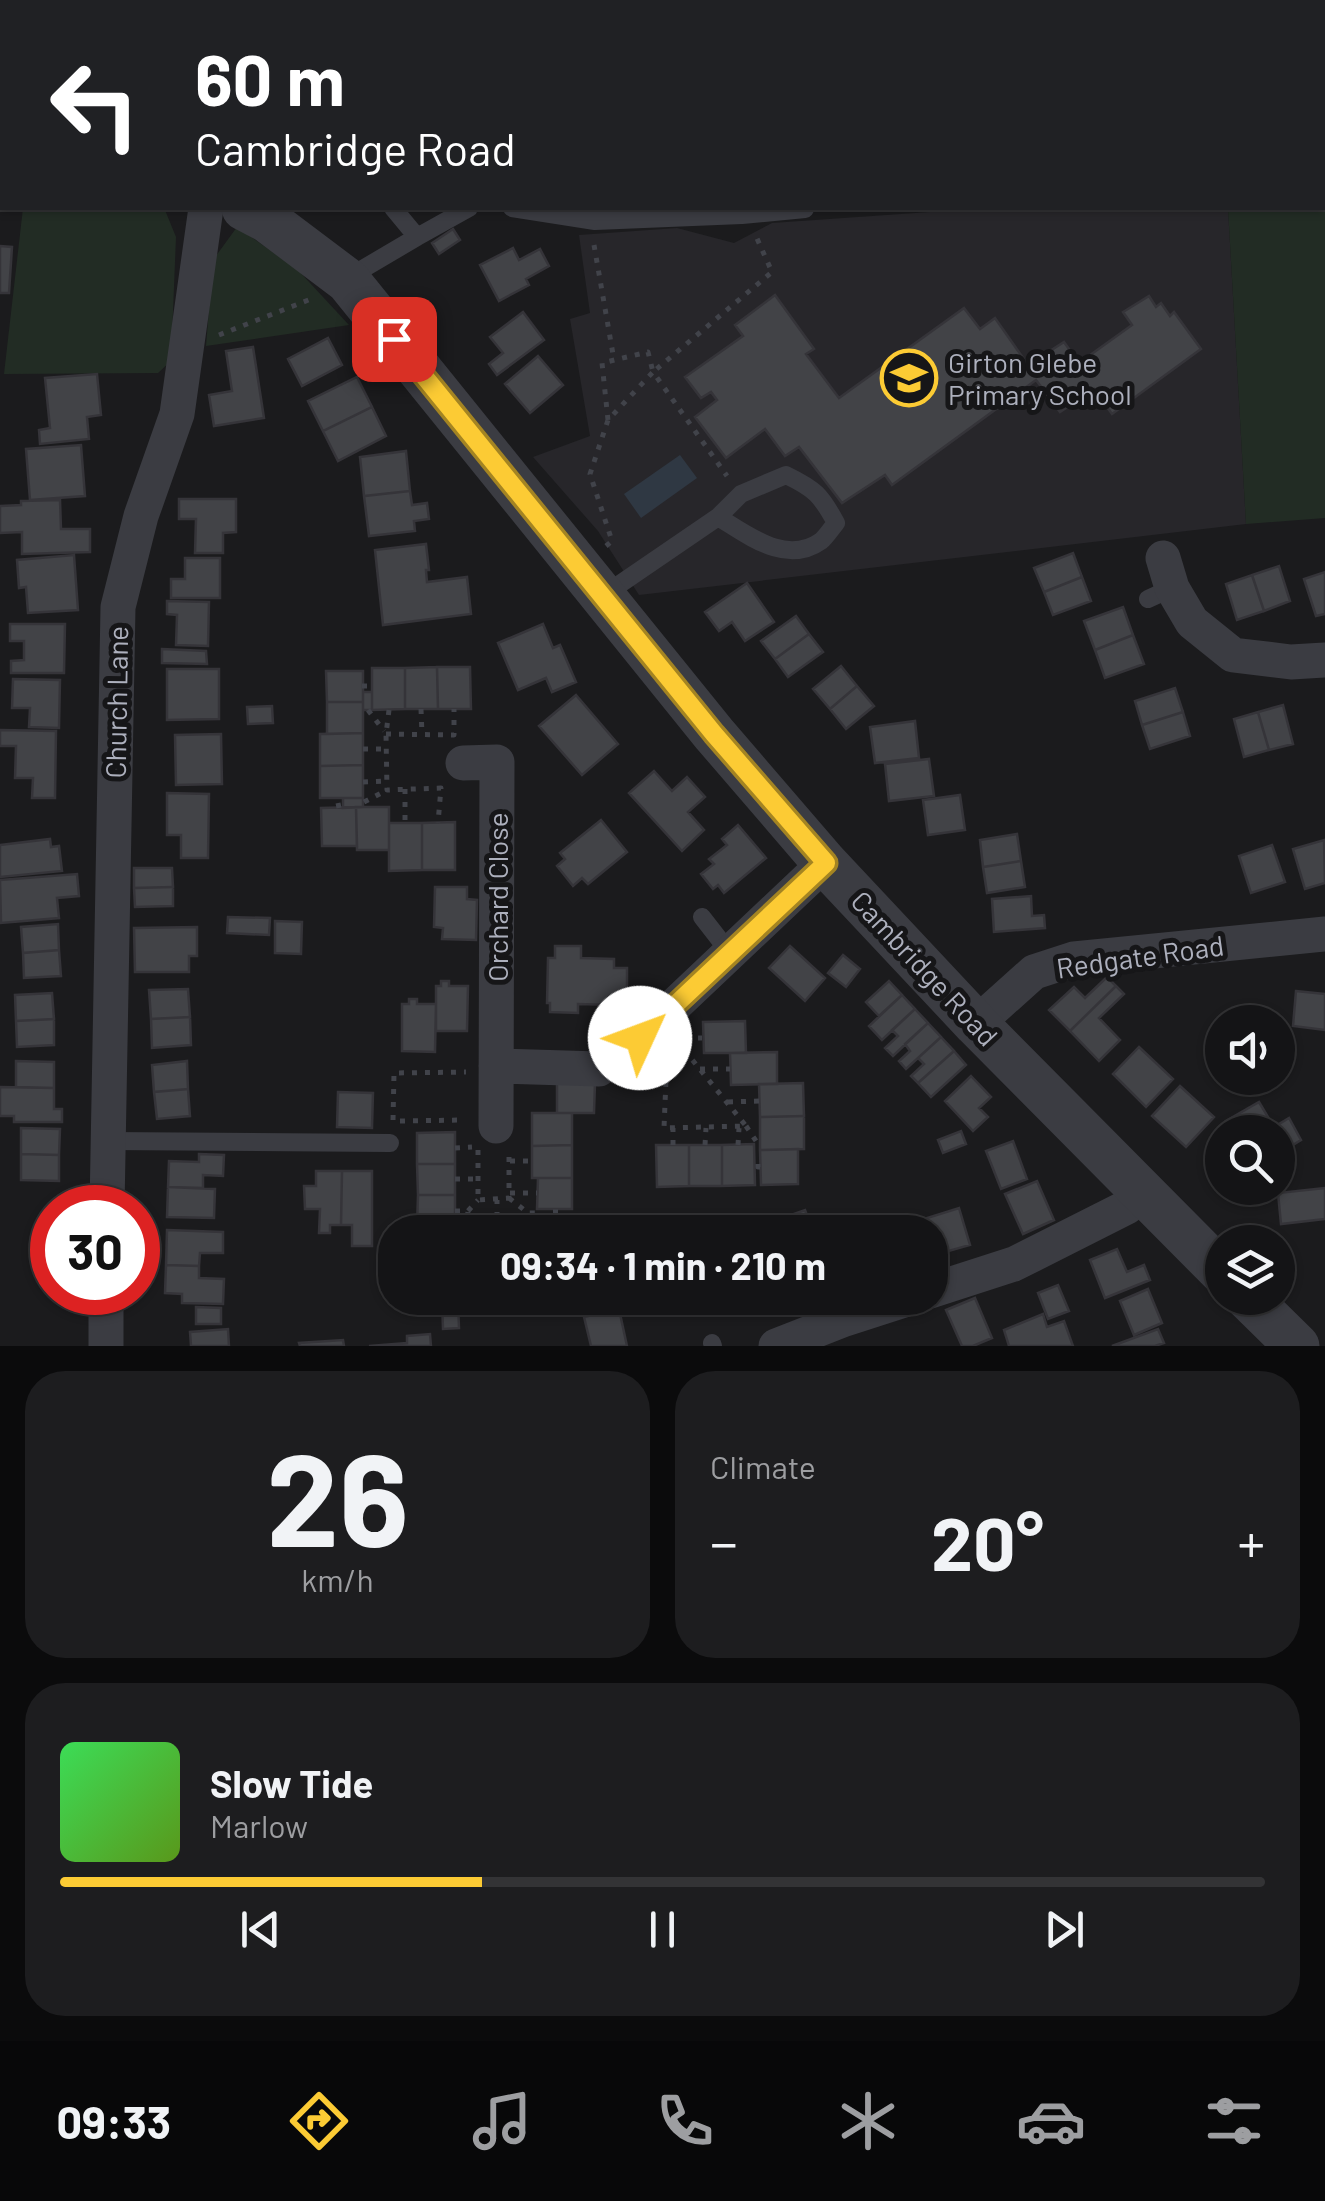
<!DOCTYPE html>
<meta charset="utf-8">
<style>
:root{--surface:#141416;--page:#1d1d1f;--text:#f1f3f6;--muted:#9d9ea1;--line:#333335;--accent:#fccb34}
body{margin:0;font-family:Barlow,sans-serif;background:var(--page);color:var(--text);height:100vh;display:flex;flex-direction:column;font-size:38px;white-space:nowrap}
*{box-sizing:border-box;margin:0}
p{font-size:32px;color:var(--muted)}
.icon{flex:none;width:55px;height:55px;fill:none;stroke:currentColor;stroke-width:2;stroke-linecap:round;stroke-linejoin:round}
.map{position:relative;height:1346px;overflow:hidden}
.details{display:flex;flex-direction:column;gap:25px;padding:25px;background:#0b0b0c;flex:1}
.details>*{flex:none}
.guide{position:absolute;left:0px;top:0px;width:1325px;height:210px;box-shadow:0 2px 8px #0004,0 0 0 2px var(--line);background:#202124;color:#fff;overflow:hidden}
.controls{position:absolute;left:1205px;top:1005px;display:grid;gap:20px}
.controls a{display:grid;place-items:center;width:90px;height:90px;border-radius:50%;background:var(--surface);box-shadow:0 2px 8px #0004,0 0 0 2px var(--line);font-size:50px}
.speed{position:absolute;left:30px;top:1185px;display:flex;gap:20px;font-size:50px;font-weight:700;text-align:center}
.speed>*{display:grid;place-content:center;width:130px;height:130px;border-radius:50%;background:var(--surface);box-shadow:0 2px 8px #0004,0 0 0 2px var(--line);line-height:1}
.speed .limit{border:15px solid #d22;background:#fff;color:#111}
.pin{position:absolute;display:grid;place-items:center;width:85px;height:85px;color:#fff;margin:-42px;border-radius:20px;box-shadow:0 5px 15px #0006}
.me{position:absolute;width:110px;margin:-55px;rotate:47deg;stroke-linejoin:round;filter:drop-shadow(0 0 8px #0008)}
.turn{display:flex;align-items:center;gap:35px;height:210px;padding:0 30px;font-size:45px}
.turn .icon{width:130px;height:130px;stroke-width:2.5}
.turn b{display:block;font-size:70px;line-height:85px}
.big{font-size:75px;font-weight:700;line-height:1.1}
.details .card{flex:1;display:flex;flex-direction:column;justify-content:center;gap:15px;min-width:0;padding:0 35px;border-radius:40px;background:var(--page)}
.details .dial{align-items:center;gap:0}
.dial b{font-size:130px;line-height:1}
.song{display:flex;align-items:center;gap:30px}
.cover{width:120px;height:120px;border-radius:15px;background:linear-gradient(135deg,hsl(130 70% 55%),hsl(90 70% 35%))}
.played{height:10px;border-radius:5px;background:linear-gradient(90deg,var(--accent) 35%,var(--line) 35%)}
.keys{display:flex;justify-content:space-around;direction:ltr}
.heat{display:flex;justify-content:space-between;align-items:center;font-size:55px;direction:ltr}
.details .tiles{flex:1;display:grid;gap:25px;grid-template-columns:1fr 1fr}
.card:last-child{grid-column:span 2}
.trip{position:absolute;left:378px;top:1215px;width:570px;height:100px;border-radius:40px;background:var(--surface);box-shadow:0 2px 8px #0004,0 0 0 2px var(--line);font-weight:700;line-height:100px;text-align:center}
.menu{display:flex;height:160px;justify-content:space-around;align-items:center;background:#080809;color:var(--muted)}
.menu .icon{width:70px;height:70px}
.menu .active{color:var(--accent)}
.menu b{font-size:45px;color:var(--text)}
.map>svg:first-child{display:block}
.built{fill:#27262a}
.green{fill:#222c24}
.water{fill:#2f3843}
.building{fill:#424347;stroke:#353439;stroke-width:2.5}
.lines{fill:none;stroke-linecap:round;stroke-linejoin:round}
.path{stroke:#41434a;stroke-width:5;stroke-dasharray:5 8;stroke-linecap:butt}
.service{stroke:#3b3c42;stroke-width:18}
.minor{stroke:#3b3c42;stroke-width:35}
.tertiary{stroke:#3b3c42;stroke-width:45}
.route-casing{stroke:#a48422;stroke-width:25}
.route{stroke:#fccb34;stroke-width:18}
.labels{text-anchor:middle;dominant-baseline:central;stroke-width:10;stroke-linejoin:round;paint-order:stroke}
.poi-label{font-size:28px;fill:#adb0bd;stroke:#161618;text-anchor:start}
.street-label{font-size:28px;fill:#adb0bd;stroke:#161618}
</style>
<div class="map">
<svg width="1325" height="1346" viewBox="0 0 1325 1346">
<rect width="100%" height="100%" fill="#1b1b1d"/>
<path class="built" d="M987,208H1228L1246,524L639,595L598,531L533,457L590,436L570,319L590,313L579,235L677,228L734,243L772,223Z"/>
<path class="green" d="M131,0H1139V2H131Z
M1323,27H1325V518L1246,524L1228,208H1322Z
M23,208H161L165,210L176,237L171,361L158,373L4,374Z
M237,227L297,269L349,325L206,346L213,260Z"/>
<path class="water" d="M680,455L697,478L641,518L624,494Z"/>
<path class="building" d="M217,0H296L289,2H218Z
M453,229L460,240L439,254L432,243Z
M0,246L12,247L9,293H0Z
M513,248L519,260L540,249L549,266L526,279L529,285L499,301L480,265Z
M775,295L814,349L806,354L839,398L964,308L980,329L995,318L1028,365L1064,342L1079,363L1132,325L1123,312L1149,296L1156,307L1161,303L1170,316L1174,312L1201,349L1112,414L1094,389L1060,412L1036,380L892,485L885,475L842,503L799,447L785,456L765,429L726,458L695,417L717,400L711,392L701,398L685,377L743,336L735,325Z
M523,312L544,340L497,375L489,364L503,353L490,337Z
M328,338L342,365L302,386L288,359Z
M253,347L264,418L214,426L209,395L232,391L226,351Z
M538,356L563,385L530,413L505,384Z
M97,374L101,415L87,417L89,439L40,444L39,430L50,428L45,378Z
M357,377L372,407L323,431L308,401Z
M372,407L386,436L338,461L323,431Z
M81,445L85,496L30,500L26,449Z
M406,451L410,491L364,496L360,457Z
M410,491L412,505L427,503L429,519L414,521L415,531L369,536L364,496Z
M179,499H236V532L223,533V553H195L196,519H179Z
M60,500L61,529H90V552L22,554V532L0,533V506L21,505V501Z
M426,544L429,570H426L427,582L467,577L471,614L383,625L375,550Z
M1073,553L1082,577L1044,592L1034,568Z
M74,555L78,610L28,613L26,587L19,588L17,560Z
M185,558H220V598H171V579H185Z
M1279,566L1290,601L1264,611L1252,575Z
M1325,572V614L1316,616L1304,579Z
M1252,575L1264,611L1237,620L1226,584Z
M1082,577L1091,601L1053,615L1044,592Z
M747,583L774,622L745,641L732,622L719,631L705,612Z
M167,601L209,602L208,646L176,645L177,615L167,614Z
M1123,607L1133,635L1095,650L1084,621Z
M796,616L809,634L775,659L761,641Z
M10,624H65L64,673H11V661L24,660V641H10Z
M543,624L553,648L560,645L576,682L552,692L546,678L518,690L498,643Z
M809,634L823,652L788,677L775,659Z
M1133,635L1144,664L1105,678L1095,650Z
M162,649L206,651L207,664L162,663Z
M841,666L857,686L830,709L813,689Z
M437,667L438,709H405V668Z
M437,667H470L471,709H438Z
M372,668H405V709L372,710Z
M167,669H219V719L167,720Z
M326,671H363V702H327Z
M13,679L60,680L59,728L29,727L30,708H12Z
M857,686L874,706L846,729L830,709Z
M1175,688L1183,712L1142,725L1135,701Z
M363,692H372V710H363Z
M576,695L618,744L582,775L539,726Z
M327,702H363V733L327,734Z
M1283,705L1293,744L1269,750L1258,712Z
M272,706L273,723L248,724L247,707Z
M1183,712L1190,736L1150,749L1142,725Z
M1258,712L1269,750L1244,757L1234,719Z
M915,721L919,758L875,763L870,727Z
M0,730L56,731L55,798H32L33,778H15L16,746H0Z
M363,733V765L320,766V734Z
M221,734L222,784L176,785L175,735Z
M929,759L934,796L889,801L885,764Z
M363,765V798H320V766Z
M654,771L672,791L687,777L705,797L688,812L704,830L682,851L629,793Z
M167,793L209,794L208,858H181V835H167Z
M960,795L965,830L928,835L923,800Z
M343,798H363V807L343,808Z
M356,807L357,846H322L321,808Z
M356,807H389V850H357Z
M601,820L627,852L588,884L582,878L573,886L557,866L565,859L560,853Z
M455,822V870H422V823Z
M389,823H422V870L389,871Z
M738,825L766,858L724,893L718,885L713,889L701,874L714,864L709,859L727,845L722,839Z
M1017,834L1021,861L983,867L980,840Z
M50,839L51,847L59,846L62,871L0,877V845Z
M1324,840L1325,883L1305,889L1293,849Z
M1272,845L1285,882L1251,893L1239,856Z
M1021,861L1025,887L987,893L983,867Z
M134,868H172L173,887L134,888Z
M77,874L79,896L57,898L59,918L1,923L0,880Z
M173,887V906L135,907L134,888Z
M435,887H467V899L477,900L476,940L442,939L443,928L434,927Z
M1031,896L1032,916L1044,915L1045,928L994,932L992,899Z
M228,917L270,918L269,935L227,933Z
M275,921L302,922L301,954L275,953Z
M58,924L59,950L23,953L21,927Z
M197,927V956H189V972H135L134,928Z
M555,946H581V958L614,959V968H627V995H613V1005L578,1004V1013L550,1012V1003H547L548,958H555Z
M790,946L825,978L805,1001L769,968Z
M59,950L61,976L24,978L23,953Z
M843,955L860,969L846,987L828,973Z
M1107,977L1116,986L1070,1031L1049,1010L1074,987L1085,998Z
M441,981H449V986H468L467,1031H436V986H441Z
M889,981L902,995L879,1016L866,1002Z
M1116,986L1124,994L1099,1018L1120,1040L1099,1061L1070,1031Z
M188,989L190,1017L151,1019L149,990Z
M1296,991L1325,994V1030L1293,1026Z
M52,993L54,1019L16,1021L15,995Z
M902,995L915,1009L882,1040L869,1026Z
M409,999H417V1004H436L435,1052L402,1051V1004H409Z
M915,1009L928,1023L893,1056L885,1048L898,1036L892,1030Z
M190,1017L191,1045L152,1048L151,1019Z
M54,1019V1045L17,1047L16,1021Z
M745,1021L746,1053H704L703,1022Z
M928,1023L941,1037L906,1069L899,1061L910,1051L905,1044Z
M941,1037L954,1051L918,1083L911,1076L924,1064L918,1058Z
M1139,1047L1173,1079L1146,1107L1113,1074Z
M954,1051L966,1065L931,1097L918,1083Z
M777,1052V1084L731,1085L730,1053Z
M16,1061L54,1062V1088L16,1087Z
M187,1061L188,1089L154,1092L152,1065Z
M971,1076L991,1097L979,1108L988,1117L973,1131L945,1101Z
M557,1083H595L594,1113H557Z
M803,1083L804,1116L760,1117L759,1084Z
M1180,1086L1214,1117L1186,1147L1152,1116Z
M0,1087L54,1088V1109H62V1122H14V1116H0Z
M188,1089L190,1116L157,1119L154,1092Z
M338,1092L373,1093L372,1128L337,1127Z
M1259,1102L1274,1127L1289,1118L1301,1140L1278,1154V1132H1232L1226,1121Z
M532,1113H572V1145L532,1146Z
M804,1116V1149L760,1150V1117Z
M21,1128L60,1129L59,1155L21,1154Z
M961,1131L966,1144L943,1153L938,1140Z
M455,1132V1164H417V1133Z
M1013,1141L1027,1179L1001,1189L986,1151Z
M754,1144L755,1185L722,1186V1145Z
M572,1145V1178H532V1146Z
M656,1145H689V1186L657,1187Z
M689,1145H722V1186H689Z
M798,1149V1184L761,1185L760,1150Z
M21,1154L59,1155V1181L21,1180Z
M199,1154L224,1155L223,1176L203,1175V1188L168,1187L169,1161L199,1162Z
M417,1164H455V1195H418Z
M316,1171H342L341,1225H330V1233H319L320,1209H305L304,1186H316Z
M342,1171H372V1246H352V1225H341Z
M538,1178H572V1209H537Z
M1037,1181L1054,1220L1023,1234L1005,1194Z
M168,1187L215,1189L214,1218L167,1217Z
M1325,1188V1219L1281,1224L1278,1193Z
M418,1195H455V1226H417Z
M959,1208L970,1245L938,1254L927,1218Z
M805,1210L813,1232H775L771,1222Z
M482,1217H512V1232H482Z
M512,1217H543V1232H512Z
M543,1217H573V1232H543Z
M918,1222L921,1232H887Z
M167,1230L223,1232V1253H200L199,1266L166,1265Z
M1117,1249L1127,1272L1144,1265L1150,1280L1105,1298L1090,1260Z
M166,1265L199,1266V1278L224,1279L223,1304L182,1303V1294L165,1293Z
M1058,1285L1069,1311L1048,1319L1038,1293Z
M1148,1289L1162,1323L1134,1335L1120,1301Z
M624,1298H665L666,1303L627,1312Z
M684,1298H710L712,1304L687,1310Z
M975,1298L992,1338L973,1346H962L946,1310Z
M442,1302H458L459,1328L443,1329Z
M196,1307L221,1308V1324H196Z
M619,1309L627,1346H591L584,1317Z
M1043,1314L1047,1327L1064,1321L1073,1346H1009L1004,1330Z
M228,1329L229,1346H191L190,1332Z
M1158,1329L1164,1343L1155,1346H1112Z
M430,1334L431,1346H369L407,1343V1336Z
M343,1340L344,1346H300L299,1343Z"/>
<g class="lines">
<path class="path" d="M215,0V2
M1181,0V2
M594,245L614,360
M219,335L311,299
M608,420L602,363L648,352L653,372L772,272L755,234
M606,546L612,541L590,474L608,420L653,372L727,476
M362,686H368L367,692
M421,709L422,734
M368,710L384,731
M389,710L386,734L387,790L441,788L438,823
M386,734L454,735V709
M363,749H385
M363,782L385,781
M405,789V823
M364,802L387,790
M339,808L338,803H343
M685,1038H702
M667,1056L664,1128L746,1126L681,1046
M700,1069H730
M728,1102L760,1101
M393,1120L394,1073L466,1072
M400,1121L464,1120
M746,1126L758,1144
M673,1145V1128
M705,1145L706,1128
M738,1145L739,1128
M455,1148L472,1147
M478,1150V1200L509,1198V1155
M510,1161H532
M758,1164V1167H761
M455,1179H477
M510,1193H537
M509,1198L528,1213H538
M455,1211H468L478,1200
M553,1212H558V1217
M497,1217V1200
M433,1232H437
M455,1232H466L468,1211"/>
<path class="service" d="M512,208L595,221L742,215L805,209
M417,237L469,208
M348,281L361,270L417,237L393,208
M606,598L620,584L718,517L741,494L786,475C815,489 821,495 836,523C831,529 826,537 821,541C786,566 748,535 718,517
M1148,599L1172,588
M702,917L730,953
M107,1141L390,1143
M712,1343L713,1346"/>
<path class="minor" d="M1163,558L1172,588L1192,622L1233,655L1291,662L1325,660
M463,763L497,762L496,1126
M976,1024L1034,972L1074,959L1325,934
M496,1066L599,1069L640,1038L825,863
M107,1208L118,607L141,516L177,414L206,208
M930,1291L1014,1264L1127,1207L1142,1192
M106,1346V1292
M776,1346L845,1319L910,1298"/>
<path class="tertiary" d="M0,159H2
M244,208L267,220L348,281L714,734L825,863L976,1024L1222,1272
M1248,1298L1297,1346"/>
</g>
<g class="lines">
<g class="route-casing">
<path id="route" d="M394,339L714,734L826,863L640,1038"/>
</g>
<use href="#route" class="route"/>
</g>
<defs>
<g id="school-ring" transform="scale(2.875)"><circle r="9.5" fill="#161618" stroke="#fccb34" stroke-width="1.5"/><path d="M0-5L7-2L0 1L-7-2ZM-4 1L0 2.5L4 1V4Q0 6-4 4Z" fill="#fccb34"/></g>
</defs>
<g fill-rule="evenodd">
<use href="#school-ring" x="909" y="378"/>
</g>
<g class="labels">
<g class="poi-label">
<text x="948" y="362">Girton Glebe<tspan x="948" dy="32">Primary School</tspan></text>
</g>
<g class="street-label">
<text transform="translate(116 702) rotate(-89)">Church Lane</text>
<text transform="translate(497 897) rotate(-90)">Orchard Close</text>
<text transform="translate(1140 956) rotate(-8)">Redgate Road</text>
<text transform="translate(925 968) rotate(47)">Cambridge Road</text>
</g>
</g>
</svg>
<div class="controls">
<a><svg class="icon" aria-label="sound" viewBox="0 0 24 24"><path d="M4 9h4l5-4v14l-5-4H4zM17 9q2 3 0 6"/></svg></a>
<a><svg class="icon" aria-label="search" viewBox="0 0 24 24"><circle cx="10" cy="10" r="6"/><path d="M15 15l6 6"/></svg></a>
<a><svg class="icon" aria-label="layers" viewBox="0 0 24 24"><path d="M12 4l9 5-9 5-9-5zM3 14l9 5 9-5"/></svg></a>
</div>
<div class="speed"><div class="limit">30</div></div>
<div class="pin" style="left:394px;top:339px;background:#d93025"><svg class="icon" aria-label="arrive" viewBox="0 0 24 24"><path d="M6 21V4h12l-3 4 3 4H6"/></svg></div>
<svg class="me" style="left:640px;top:1038px" viewBox="-20 -20 40 40"><circle r="19" fill="#fff"/><path d="M0-13L10 11 0 6-10 11z" fill="#fccb34"/></svg>
<div class="trip">09:34 · 1 min · 210 m</div>
<div class="guide">
<div class="turn"><svg class="icon" aria-label="left" viewBox="0 0 24 24"><path d="M17 20v-9H6M10 6l-5 5 5 5"/></svg><div><b>60 m</b>Cambridge Road</div></div>
</div>
</div>
<section class="details">
<div class="tiles">
<div class="card dial"><b>26</b><p>km/h</p></div>
<div class="card"><p>Climate</p>
<div class="heat"><a>−</a><b class="big">20°</b><a>+</a></div>
</div>
<div class="card">
<div class="song"><i class="cover"></i><div><b>Slow Tide</b><p>Marlow</p></div></div>
<div class="played"></div>
<div class="keys"><svg class="icon" aria-label="previous" viewBox="0 0 24 24"><path d="M18 5L8 12l10 7zM5 5v14"/></svg><svg class="icon" aria-label="pause" viewBox="0 0 24 24"><path d="M8 5v14M16 5v14"/></svg><svg class="icon" aria-label="next" viewBox="0 0 24 24"><path d="M6 5l10 7-10 7zM19 5v14"/></svg></div>
</div>
</div>
</section>
<nav class="menu">
<b>09:33</b>
<svg class="icon active" aria-label="directions" viewBox="0 0 24 24"><path d="M12 3l9 9-9 9-9-9zM9 14v-3h6M13 9l2 2-2 2"/></svg>
<svg class="icon" aria-label="music" viewBox="0 0 24 24"><path d="M9 18V5l10-2v13"/><circle cx="6" cy="18" r="3"/><circle cx="16" cy="16" r="3"/></svg>
<svg class="icon" aria-label="phone" viewBox="0 0 24 24"><path d="M5 4h4l2 5-3 2q2 4 5 5l2-3 5 2v4C11 20 4 13 5 4z"/></svg>
<svg class="icon" aria-label="climate" viewBox="0 0 24 24"><path d="M12 3v18M4 7l16 10M4 17L20 7"/></svg>
<svg class="icon" aria-label="car" viewBox="0 0 24 24"><path d="M5 17H2v-5l4-1 3-4h7l3 4 3 1v5h-3M9 17h6M6 11h13"/><circle cx="7" cy="17" r="2"/><circle cx="17" cy="17" r="2"/></svg>
<svg class="icon" aria-label="filters" viewBox="0 0 24 24"><path d="M4 7h16M4 17h16"/><circle cx="9" cy="7" r="2"/><circle cx="15" cy="17" r="2"/></svg>
</nav>
